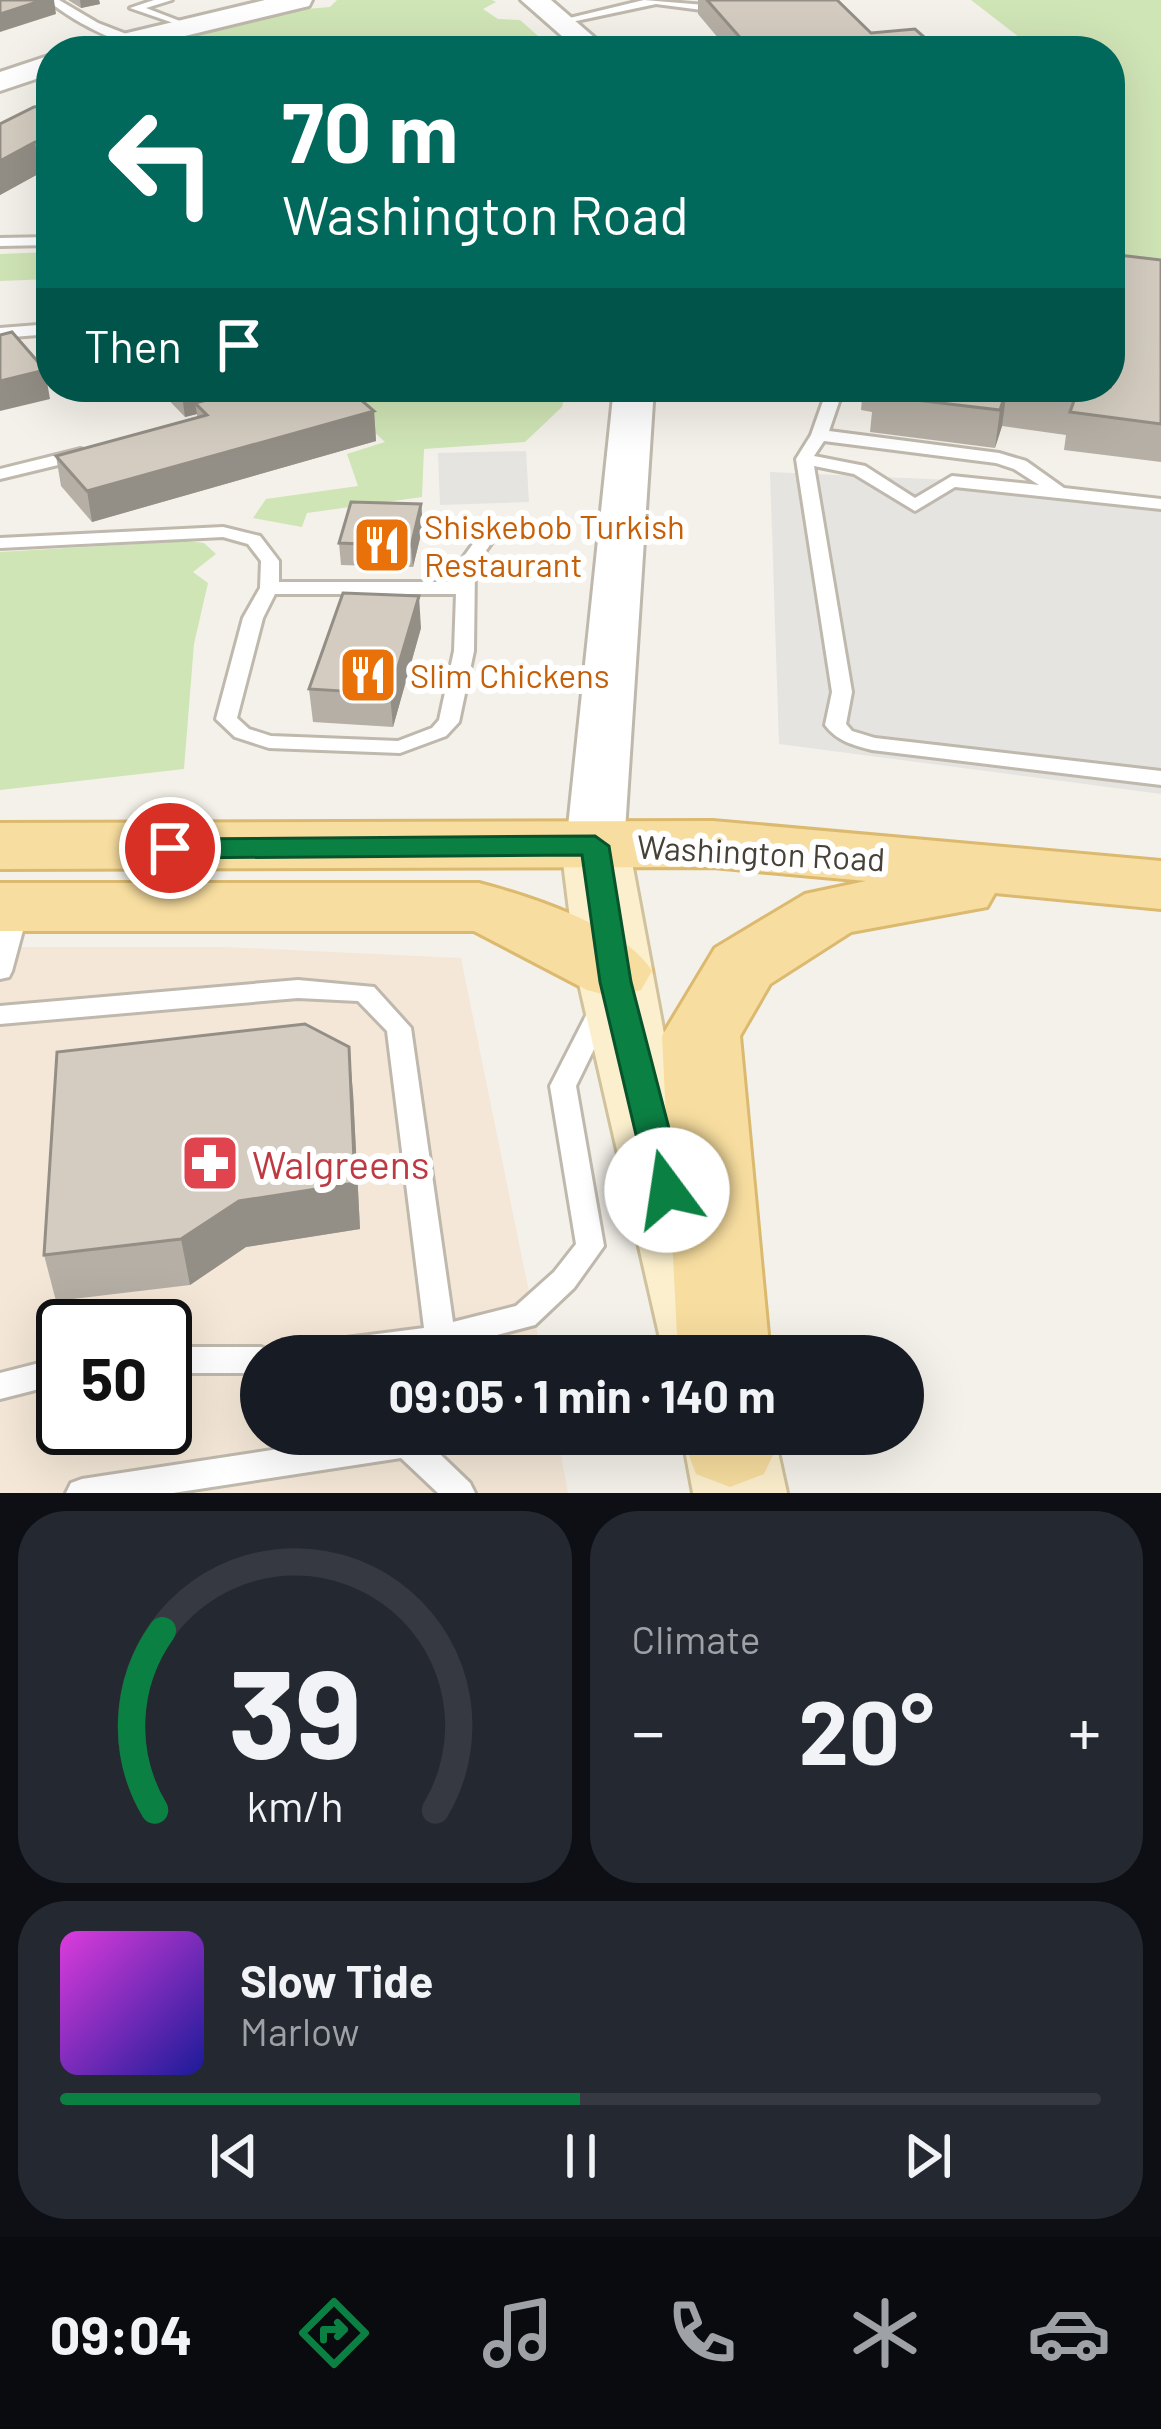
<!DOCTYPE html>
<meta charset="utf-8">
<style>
:root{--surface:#171b24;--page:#242831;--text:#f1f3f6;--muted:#9ea1a6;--line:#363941;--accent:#0b8043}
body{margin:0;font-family:Barlow,sans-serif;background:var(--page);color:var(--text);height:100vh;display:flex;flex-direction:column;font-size:45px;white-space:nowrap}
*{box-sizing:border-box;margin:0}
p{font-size:39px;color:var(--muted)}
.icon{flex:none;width:66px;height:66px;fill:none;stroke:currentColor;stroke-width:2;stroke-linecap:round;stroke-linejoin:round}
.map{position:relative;height:1493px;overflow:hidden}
.details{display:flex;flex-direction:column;gap:18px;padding:18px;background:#0d0f14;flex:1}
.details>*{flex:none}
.hud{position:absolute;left:36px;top:36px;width:1089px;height:366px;border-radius:48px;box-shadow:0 12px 48px #0002;background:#00695c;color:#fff;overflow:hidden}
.speed{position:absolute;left:36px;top:1299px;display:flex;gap:24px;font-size:60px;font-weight:700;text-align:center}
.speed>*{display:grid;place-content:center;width:156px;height:156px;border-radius:50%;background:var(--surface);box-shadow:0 12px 48px #0002;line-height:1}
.speed .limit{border:6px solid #111;border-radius:18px;background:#fff;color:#111}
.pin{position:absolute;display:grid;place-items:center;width:102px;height:102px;color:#fff;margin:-51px;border:6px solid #fff;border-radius:50%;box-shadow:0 3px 12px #0007}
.me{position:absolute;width:132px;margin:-66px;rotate:346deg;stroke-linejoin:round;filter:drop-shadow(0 0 9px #0008)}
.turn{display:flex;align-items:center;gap:42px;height:252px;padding:0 48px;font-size:54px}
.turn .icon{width:156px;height:156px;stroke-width:2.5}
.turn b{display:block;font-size:84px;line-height:102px}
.then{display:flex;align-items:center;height:114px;padding:0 48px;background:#0003;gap:24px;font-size:45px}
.big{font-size:90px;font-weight:700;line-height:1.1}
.details .widget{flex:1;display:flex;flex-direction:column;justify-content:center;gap:18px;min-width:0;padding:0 42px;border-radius:48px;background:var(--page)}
.details .dial{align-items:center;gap:0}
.dial svg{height:312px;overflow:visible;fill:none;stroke:var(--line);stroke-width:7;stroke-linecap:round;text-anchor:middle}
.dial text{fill:var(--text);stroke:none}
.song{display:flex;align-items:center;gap:36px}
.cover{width:144px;height:144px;border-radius:18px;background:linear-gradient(135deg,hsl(300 70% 55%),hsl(240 70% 35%))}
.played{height:12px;border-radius:6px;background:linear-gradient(90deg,var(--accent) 50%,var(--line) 50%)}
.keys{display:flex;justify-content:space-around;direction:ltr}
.heat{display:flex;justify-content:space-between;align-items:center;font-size:66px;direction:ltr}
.details .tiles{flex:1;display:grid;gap:18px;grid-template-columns:1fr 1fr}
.widget:last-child{grid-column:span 2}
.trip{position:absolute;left:240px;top:1335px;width:684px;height:120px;border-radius:60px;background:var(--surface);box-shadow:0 12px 48px #0002;font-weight:700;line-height:120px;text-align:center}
.tab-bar{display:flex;height:192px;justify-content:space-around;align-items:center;background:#090b0e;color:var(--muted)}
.tab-bar .icon{width:84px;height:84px}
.tab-bar .active{color:var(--accent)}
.tab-bar b{font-size:54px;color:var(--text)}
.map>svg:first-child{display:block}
.commercial{fill:#f4e7d7;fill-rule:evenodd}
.green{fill:#d0e5b6}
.parking{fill:#e5e4e1}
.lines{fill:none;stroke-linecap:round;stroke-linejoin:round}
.service-casing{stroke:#bfb8ad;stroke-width:6}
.tertiary-casing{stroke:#bfb8ad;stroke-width:6}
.secondary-casing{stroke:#d0c29c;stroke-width:6}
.primary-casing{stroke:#dbba70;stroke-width:6}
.service{fill:#fff;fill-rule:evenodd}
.tertiary{fill:#fff;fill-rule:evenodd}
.secondary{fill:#fbefcd;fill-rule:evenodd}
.primary{fill:#f7dd9f;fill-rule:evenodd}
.wall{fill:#b6afa5}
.shaded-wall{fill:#948f86}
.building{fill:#d4ccc0;stroke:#948f86;stroke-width:3}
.route{fill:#0b8043;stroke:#07532c;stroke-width:3}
.labels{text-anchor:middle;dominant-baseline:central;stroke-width:12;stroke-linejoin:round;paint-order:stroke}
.food-label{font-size:33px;fill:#c56008;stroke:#fff;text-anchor:start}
.street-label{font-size:33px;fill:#474138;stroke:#fff}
.near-health-label{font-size:39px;fill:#be3a42;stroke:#fff;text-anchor:start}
</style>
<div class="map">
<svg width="1161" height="1493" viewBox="0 0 1161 1493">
<rect width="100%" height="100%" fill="#f4f1ea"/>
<path class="commercial" d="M0,947H225L461,958L542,1356H261V1434H557L568,1493H0ZM63,1326H165V1428H63Z"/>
<path class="green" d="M337,0H492L496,2L483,9L498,19L520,20L555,51H238L167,43L168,38L270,12L330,7Z
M971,0H1161V268L1110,263V51H1037Z
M51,252V279L0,281V254Z
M364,387H567L562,407L525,442L424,449L422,497L307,513L302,527L253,518L266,499L358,486L347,454L385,442L346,406Z
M187,541L204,543L216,554L193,572L208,583L194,644L184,769L0,790V552Z"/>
<path class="parking" d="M526,451L529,502L440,505L438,453Z
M770,472L1043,484L1161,498V794L779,744Z"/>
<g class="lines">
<g class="service-casing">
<path id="service" d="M47,0H59L98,23L170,51C129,51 78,25 47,0Z
M154,0H172L146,8L185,23V27L130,8Z
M644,0L717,6L765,0L717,12L656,4L562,24L557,21Z
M51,237V245L0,246V238Z
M51,324V334L0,338V328Z
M828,387H844L829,431L999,453L1026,461L1064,488L1161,499V509L955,487L915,511L854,474L814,466L852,692L846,724L852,731L875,738L1161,771V785L872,750C853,745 837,741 825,725L832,692L796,459L811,435ZM824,441L996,463L1014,469L1039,485L952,476L915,498L865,466L814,456Z
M81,449L89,454L87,458L0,479V469Z
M491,526L500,531L475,566L474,651L459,722L446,736L400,753L269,748L235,737L216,719L243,618L260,588L261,561L248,544L223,537L0,548V538L223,527L260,536L279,561V582H456L457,566L485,527ZM275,594H456L454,651L439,720L432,728L398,741L271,736L249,729L237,718L263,618Z
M17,900L25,903L29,908L12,971L9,977L0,979V927L9,903Z
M298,980L374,987L411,1028L453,1322L516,1306L554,1272L576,1244L550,1086L594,1000H612L615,1006L576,1086L604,1246L574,1288L535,1325L440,1350L399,1356H292L297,1347L307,1343L424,1328L387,1031L358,1001L298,998L0,1024V1006Z
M165,1347H261L271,1351L274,1356H261V1373H165Z
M63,1357V1383L0,1399V1373Z
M377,1434H419L470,1483L475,1493H438L401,1458L173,1493H66L71,1483L82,1479Z"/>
</g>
<g class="tertiary-casing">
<path id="tertiary" d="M265,0H312L309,6L123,51H73L77,45Z
M521,0H551L610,51H579Z
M51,55V74L0,91V72Z
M614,387H654L624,846L615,859L595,864L575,859L566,846Z"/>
</g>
<g class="secondary-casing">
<path id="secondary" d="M595,824L619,831L629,846L665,1039L752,1356H664L577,975L561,846L571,831Z
M682,1434H774L787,1493H693Z"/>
</g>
<g class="primary-casing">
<path id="primary" d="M713,821L1161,861V909L995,893L987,907L851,932L770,984L740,1036L770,1356H678L662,1036L715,948L805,894L866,881L713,867L0,869V823Z
M0,883H479C528,896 626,927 652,971L641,990L614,997L587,990L474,931H0Z
M681,1434H777L778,1444L764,1474L730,1487L696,1474Z"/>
</g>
<use href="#service" class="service"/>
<use href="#tertiary" class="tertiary"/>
<use href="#secondary" class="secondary"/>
<use href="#primary" class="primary"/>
</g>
<path class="wall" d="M68,0H99L100,4L81,8Z
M698,0H837L871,33L940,51H729L698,14Z
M51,105V174L40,173L0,195V124Z
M1161,260V462L1064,450L1066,435L1002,426L995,448L870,432L872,412L861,410L863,387H1110Z
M156,387H252L279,397L374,411L376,441L92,522L61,486L56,456L197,417V414L185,417Z
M421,504L423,526L413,567L341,565L339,543Z
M421,628L393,727L313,722L309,689Z
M353,1093L360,1229L246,1247L190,1285L56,1301L44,1255Z"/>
<path class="shaded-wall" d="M43,0H54L56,14L0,32V14Z
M80,0H99L100,4L81,8Z
M35,142L40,173L0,195V161Z
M45,370L50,399L0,411V381Z
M185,387H252L253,400L195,403L197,414L185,417L181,388Z
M1007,389L1002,426L995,448L1000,410Z
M374,411L376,441L92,522L87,491Z
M421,504L423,526L413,567L411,546Z
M419,596L421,628L393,727L390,694Z
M349,1047L353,1093L360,1229L246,1247L190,1285L181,1239Z"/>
<path class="building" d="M0,0H43L0,14Z
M707,0H837L871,33L915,29L940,51H752Z
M51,105V144L35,142L0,161V124L34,107Z
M1110,254L1161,260V424L1070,412L1075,398L1007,389L1000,410L874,395L877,387H1110Z
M12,332L45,370L0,381V335Z
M257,387H267L279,397L318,387H346L374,411L87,491L56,456L207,415L195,403Z
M351,502L421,504L411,546L339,543Z
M343,593L419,596L390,694L309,689Z
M305,1024L349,1047L355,1183L239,1201L181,1239L44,1255L57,1052Z"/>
<path class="route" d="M595,836L609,846L631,982L685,1190L680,1199L667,1203L655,1199L649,1190L600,982L582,855L170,858L156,848L170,839Z"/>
<defs>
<g id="restaurant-square" transform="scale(3)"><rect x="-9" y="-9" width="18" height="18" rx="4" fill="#e8710a" stroke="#fff"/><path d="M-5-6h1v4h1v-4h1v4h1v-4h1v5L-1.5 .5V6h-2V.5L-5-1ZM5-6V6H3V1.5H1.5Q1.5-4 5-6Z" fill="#fff"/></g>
<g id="pharmacy-square" transform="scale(3)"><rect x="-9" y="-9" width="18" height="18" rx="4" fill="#e0444e" stroke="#fff"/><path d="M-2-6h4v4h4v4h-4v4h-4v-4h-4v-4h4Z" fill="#fff"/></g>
</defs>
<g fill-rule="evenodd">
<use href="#restaurant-square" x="382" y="545"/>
<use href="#restaurant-square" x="368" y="675"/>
<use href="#pharmacy-square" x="210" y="1163"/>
</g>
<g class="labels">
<g class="food-label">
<text x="424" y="526">Shiskebob Turkish<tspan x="424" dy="38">Restaurant</tspan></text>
<text x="410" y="675">Slim Chickens</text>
</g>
<g class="street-label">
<text transform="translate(761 852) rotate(3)">Washington Road</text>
</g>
<g class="near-health-label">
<text x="252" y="1163">Walgreens</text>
</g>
</g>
</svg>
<div class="speed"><div class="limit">50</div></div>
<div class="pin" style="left:170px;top:848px;background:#d93025"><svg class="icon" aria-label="arrive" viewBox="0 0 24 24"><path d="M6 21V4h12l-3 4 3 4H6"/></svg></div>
<svg class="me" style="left:667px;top:1190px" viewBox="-20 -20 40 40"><circle r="19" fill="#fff"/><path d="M0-13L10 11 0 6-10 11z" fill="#0b8043"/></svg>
<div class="trip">09:05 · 1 min · 140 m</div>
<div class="hud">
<div class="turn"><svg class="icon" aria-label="left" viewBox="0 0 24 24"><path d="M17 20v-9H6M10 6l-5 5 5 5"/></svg><div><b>70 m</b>Washington Road</div></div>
<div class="then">Then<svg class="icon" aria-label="arrive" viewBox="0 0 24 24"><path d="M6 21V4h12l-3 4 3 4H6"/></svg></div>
</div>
</div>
<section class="details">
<div class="tiles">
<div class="widget dial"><svg viewBox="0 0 100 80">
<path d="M14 69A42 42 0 1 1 86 69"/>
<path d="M14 69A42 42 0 0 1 16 23" stroke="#0b8043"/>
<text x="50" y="56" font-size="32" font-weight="700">39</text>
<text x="50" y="72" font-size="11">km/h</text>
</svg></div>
<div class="widget"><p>Climate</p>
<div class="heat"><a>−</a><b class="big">20°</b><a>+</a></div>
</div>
<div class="widget">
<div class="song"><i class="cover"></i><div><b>Slow Tide</b><p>Marlow</p></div></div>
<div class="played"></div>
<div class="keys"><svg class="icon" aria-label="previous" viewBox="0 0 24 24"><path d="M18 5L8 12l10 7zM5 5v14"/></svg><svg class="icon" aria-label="pause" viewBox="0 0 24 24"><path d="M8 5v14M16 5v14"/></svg><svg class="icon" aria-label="next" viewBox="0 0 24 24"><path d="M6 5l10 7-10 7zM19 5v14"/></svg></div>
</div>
</div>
</section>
<nav class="tab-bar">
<b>09:04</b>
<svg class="icon active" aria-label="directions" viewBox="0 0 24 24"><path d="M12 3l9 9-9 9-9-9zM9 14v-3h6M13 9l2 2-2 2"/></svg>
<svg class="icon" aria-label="music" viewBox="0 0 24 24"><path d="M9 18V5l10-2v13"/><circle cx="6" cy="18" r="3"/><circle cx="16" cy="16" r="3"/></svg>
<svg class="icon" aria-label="phone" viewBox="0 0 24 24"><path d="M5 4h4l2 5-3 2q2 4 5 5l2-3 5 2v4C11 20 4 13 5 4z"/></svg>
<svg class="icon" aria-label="climate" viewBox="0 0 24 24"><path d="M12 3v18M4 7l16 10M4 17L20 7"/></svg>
<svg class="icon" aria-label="car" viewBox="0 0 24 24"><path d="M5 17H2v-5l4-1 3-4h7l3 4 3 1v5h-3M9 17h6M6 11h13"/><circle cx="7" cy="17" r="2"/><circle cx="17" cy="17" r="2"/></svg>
</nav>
